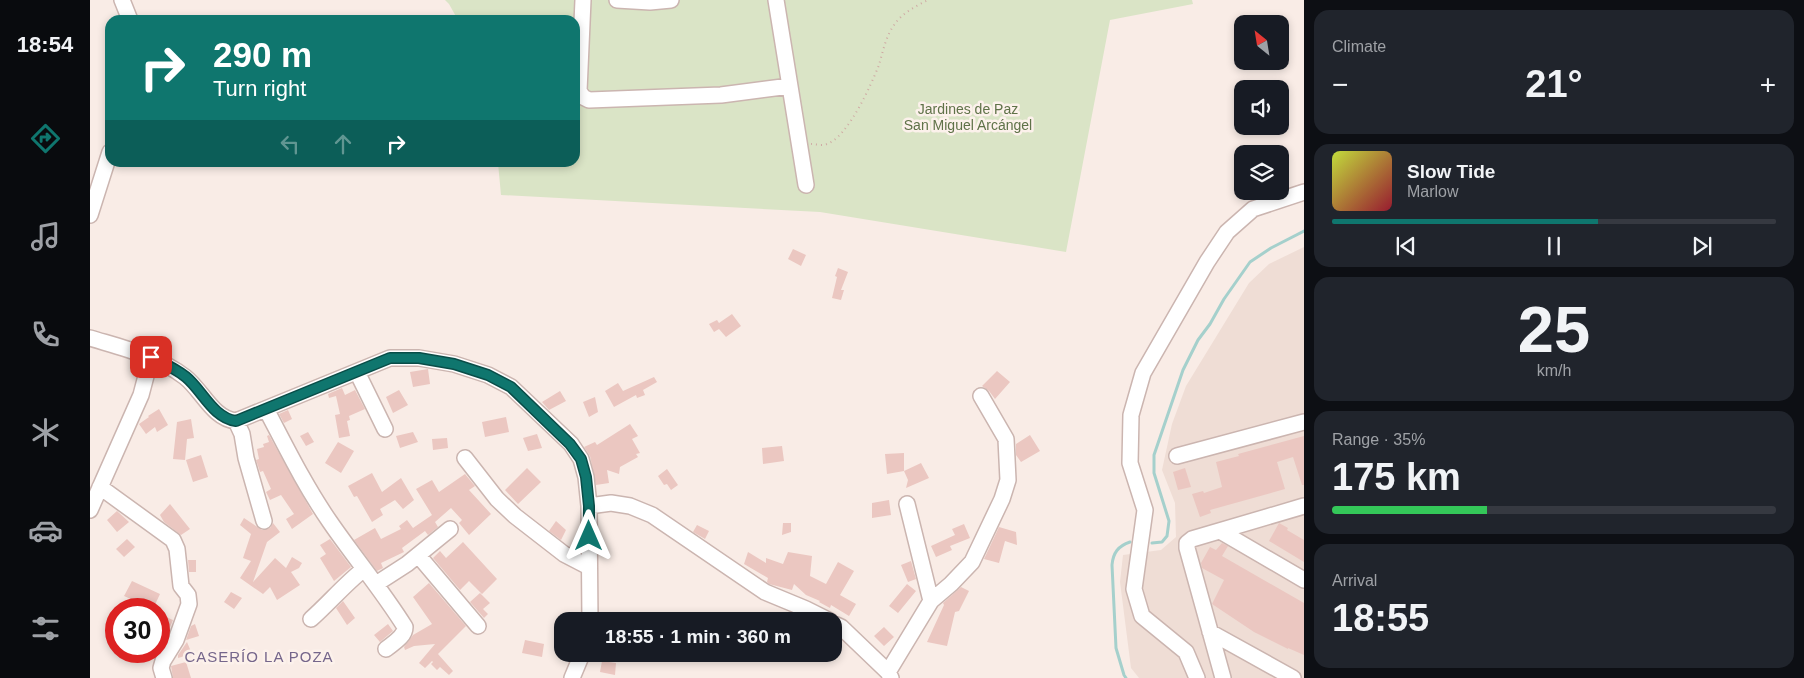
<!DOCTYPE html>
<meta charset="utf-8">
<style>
:root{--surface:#171b24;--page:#20242c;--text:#f1f3f6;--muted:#9ea1a6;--line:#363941;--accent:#0f766e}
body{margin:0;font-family:Arial,sans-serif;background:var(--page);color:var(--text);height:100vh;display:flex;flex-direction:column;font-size:19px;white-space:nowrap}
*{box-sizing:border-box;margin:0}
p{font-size:16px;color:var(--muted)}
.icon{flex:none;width:28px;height:28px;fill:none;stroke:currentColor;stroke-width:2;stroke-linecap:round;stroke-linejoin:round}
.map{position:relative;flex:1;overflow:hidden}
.details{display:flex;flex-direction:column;gap:10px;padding:10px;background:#0d0f14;width:500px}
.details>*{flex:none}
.guide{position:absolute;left:15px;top:15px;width:475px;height:152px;border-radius:15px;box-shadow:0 2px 8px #0003;background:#0f766e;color:#fff;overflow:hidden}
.needle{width:32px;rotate:330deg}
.controls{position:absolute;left:1144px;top:15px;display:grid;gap:10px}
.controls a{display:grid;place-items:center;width:55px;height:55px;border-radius:10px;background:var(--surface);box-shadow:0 2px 8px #0003;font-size:25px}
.speed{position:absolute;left:15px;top:598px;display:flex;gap:10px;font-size:25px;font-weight:700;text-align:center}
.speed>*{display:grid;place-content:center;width:65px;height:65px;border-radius:50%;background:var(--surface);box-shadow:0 2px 8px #0003;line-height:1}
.speed .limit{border:8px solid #d22;background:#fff;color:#111}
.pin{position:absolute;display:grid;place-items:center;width:42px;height:42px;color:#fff;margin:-21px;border-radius:10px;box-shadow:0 2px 8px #0006}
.me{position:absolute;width:55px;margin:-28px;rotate:0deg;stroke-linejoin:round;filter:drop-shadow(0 0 4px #0008)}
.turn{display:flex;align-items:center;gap:18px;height:105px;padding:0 25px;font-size:22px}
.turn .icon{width:65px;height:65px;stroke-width:2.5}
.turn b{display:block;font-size:35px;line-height:42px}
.lanes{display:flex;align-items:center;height:48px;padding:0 25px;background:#0003;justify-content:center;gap:25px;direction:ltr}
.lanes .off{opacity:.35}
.big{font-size:38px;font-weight:700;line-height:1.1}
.details .tile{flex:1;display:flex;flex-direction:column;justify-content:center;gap:8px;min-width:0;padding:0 18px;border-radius:15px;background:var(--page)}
.details .dial{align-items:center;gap:0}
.dial b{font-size:65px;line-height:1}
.song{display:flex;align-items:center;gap:15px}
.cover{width:60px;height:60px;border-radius:8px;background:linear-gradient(135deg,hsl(70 70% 55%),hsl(350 70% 35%))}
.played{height:5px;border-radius:2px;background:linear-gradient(90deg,var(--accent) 60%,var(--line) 60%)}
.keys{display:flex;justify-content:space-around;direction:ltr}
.heat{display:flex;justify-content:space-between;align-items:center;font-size:28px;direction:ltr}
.charge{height:8px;border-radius:4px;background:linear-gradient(90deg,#34c759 35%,var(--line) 0)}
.trip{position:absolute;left:464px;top:612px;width:288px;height:50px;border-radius:15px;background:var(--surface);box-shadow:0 2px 8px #0003;font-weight:700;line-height:50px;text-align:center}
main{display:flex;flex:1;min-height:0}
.menu{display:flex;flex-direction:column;width:90px;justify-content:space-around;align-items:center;background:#090b0e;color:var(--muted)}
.menu .icon{width:35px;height:35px}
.menu .selected{color:var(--accent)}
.menu b{font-size:22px;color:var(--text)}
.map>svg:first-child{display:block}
.residential{fill:#efddd5}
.green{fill:#dae4c6}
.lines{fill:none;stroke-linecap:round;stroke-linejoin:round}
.stream{stroke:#a5d0cc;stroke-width:3}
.building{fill:#ebc7c1}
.minor-casing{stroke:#cbb5b0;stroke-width:18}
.path{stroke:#cfaaa4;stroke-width:2;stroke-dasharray:1 4;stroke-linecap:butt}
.minor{stroke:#fff;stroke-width:15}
.route-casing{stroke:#0a4d48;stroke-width:12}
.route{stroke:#0f766e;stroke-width:9}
.labels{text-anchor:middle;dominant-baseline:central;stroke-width:5;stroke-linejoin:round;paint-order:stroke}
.park-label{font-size:14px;fill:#5f7248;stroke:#fcf1eb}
.neighbourhood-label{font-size:15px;letter-spacing:1px;fill:#75668b;stroke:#fcf1eb}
</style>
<main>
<nav class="menu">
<b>18:54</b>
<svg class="icon selected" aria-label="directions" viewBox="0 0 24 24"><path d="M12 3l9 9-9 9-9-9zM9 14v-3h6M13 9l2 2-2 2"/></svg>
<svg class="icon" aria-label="music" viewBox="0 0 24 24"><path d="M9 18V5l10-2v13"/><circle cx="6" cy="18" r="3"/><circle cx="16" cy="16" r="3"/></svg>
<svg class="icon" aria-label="phone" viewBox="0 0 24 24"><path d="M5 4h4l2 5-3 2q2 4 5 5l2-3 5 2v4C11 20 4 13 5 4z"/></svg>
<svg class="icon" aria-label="climate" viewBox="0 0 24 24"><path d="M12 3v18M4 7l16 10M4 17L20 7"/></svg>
<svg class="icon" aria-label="car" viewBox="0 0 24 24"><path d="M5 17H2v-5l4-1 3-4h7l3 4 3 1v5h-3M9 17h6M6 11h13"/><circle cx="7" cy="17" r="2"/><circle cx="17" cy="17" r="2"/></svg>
<svg class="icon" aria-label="filters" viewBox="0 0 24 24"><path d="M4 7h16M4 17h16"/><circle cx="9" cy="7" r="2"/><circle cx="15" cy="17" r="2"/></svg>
</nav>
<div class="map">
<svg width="1214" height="678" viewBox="0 0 1214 678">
<rect width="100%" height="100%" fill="#f9ece6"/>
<path class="residential" d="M1214,247V678H1049L1041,668L1030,582L1033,555L1071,550L1086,537L1085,503L1072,470L1082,424L1096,386L1159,283L1179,264Z"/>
<path class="green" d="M355,0H1102L1103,4L1020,20L976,252L730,212L411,195L408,163L485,162V20H368L359,4Z"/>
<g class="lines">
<path class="stream" d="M1062,543L1072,542L1077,536L1079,521L1064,473V455L1093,370L1108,340L1120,324L1134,299L1160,262L1181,248L1214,231
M1036,678L1034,675L1026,648L1022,565C1023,553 1028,546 1040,542"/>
</g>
<path class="building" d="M703,249L716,255L711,266L698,259Z
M748,268L758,272L751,290H754L751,300L742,298L747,277L745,276Z
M642,314L651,326L636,337L629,329L624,332L619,324L627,320L629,323Z
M338,369L340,384L323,387L320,372Z
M907,371L920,382L905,399L899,391L892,386Z
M564,377L567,382L553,390L555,395L547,398L546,395L524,407L515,391L528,383L533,391Z
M252,388L255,395L265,390L275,409L259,416L260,420L257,421L260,436L249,438L245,415L250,414L246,396L239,398L238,394Z
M309,390L318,405L303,413L296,397Z
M470,391L476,401L459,410L452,402Z
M505,397L508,412L499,417L493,402Z
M69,409L78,425L67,432L65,427L56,434L49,424L59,417L58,416Z
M198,410L202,419L194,423L189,414Z
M416,417L419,432L395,437L392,422Z
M101,419L104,438L97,439L95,460L83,459L87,422Z
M540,424L548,436L542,439L550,453L546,454L548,457L530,467L529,474L517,470L519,483L506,485L500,456L494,447L505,442L507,445Z
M218,432L224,442L216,446L210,436Z
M323,432L328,442L310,448L306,436Z
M447,434L452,448L438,451L433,438Z
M179,435L223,514L202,529L196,519L204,514L191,495L180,500L176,492L181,489L173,471L170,472L166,460L169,459L167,449L174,447L173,444L179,442L177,436Z
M940,435L950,451L931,462L926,455V444Z
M1214,436V485H1212L1203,457L1187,462L1195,489L1120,510L1121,513L1110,517L1102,494L1113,491L1114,493L1132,487L1126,462L1149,456L1148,454Z
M357,438L358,448L343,450L342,439Z
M248,442L264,451L251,473L235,463Z
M692,446L694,461L673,464L672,448Z
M814,453V471L831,463L839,478L816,488L818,480L814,471L797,474L795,454Z
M111,455L118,477L103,482L96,460Z
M437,468L451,482L428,504L415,490Z
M1095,468L1101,487L1088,490L1083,472Z
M577,469L588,485L581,490L577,484L574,485L568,476Z
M282,473L292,492L311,478L324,500L313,509L305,500L290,509L293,515L282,522L267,496L264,497L258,486Z
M375,474L385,486L379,490L401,514L379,535L369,523L372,520L361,508L345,522L348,527L338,535L335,531L312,548L314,552L291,563L293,568L287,571L264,540L285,528L291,539L311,529L309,526L317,520L323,528L342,515L326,489L342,480L349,492Z
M799,500L801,515L782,518V503Z
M80,504L100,529L91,535L74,522L70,515Z
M27,511L39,522L27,532L17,520Z
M154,518L172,530L180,528L183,523L190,532L177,542L163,582L185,558L196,568L202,557L212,563L209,568L201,572L210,585L187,600L180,587L173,594L150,578L161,561L153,558L161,534L150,525Z
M466,521L476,530L471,540L459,531Z
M693,523H701V532L692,535Z
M1189,523L1198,528L1197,530L1214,540V562L1179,541Z
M874,524L880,538L860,546L862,550L846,557L841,546L865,535L862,529Z
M607,525L619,531L615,539L603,532Z
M909,527L926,532L927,545L915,541L909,563L894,559Z
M37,539L45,547L34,557L26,549Z
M240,539L261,567L244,581L230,558L236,554L230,545Z
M373,542L407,579L392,594L379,581L370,590L343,558L350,551L356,558Z
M1132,543L1138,546L1132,556L1214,603V655L1198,648V649L1164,632L1122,604L1134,580L1112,568L1111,563L1120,547L1126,550Z
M658,552L676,563V558L693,564L698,552L722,556L720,576L736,584L748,562L764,571L750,595L766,604L759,616L741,605L740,608L729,602L730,601L716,595L704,584L702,590L679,584L677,582L678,578L654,564Z
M98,560H106V572H99Z
M821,561L826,579L818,582L811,565Z
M42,581L70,594L63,609L34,596Z
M339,583L376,626L348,654L363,671L359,675L350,667L347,670L341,664L343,662L342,661L335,668L329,663L345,644L324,646L315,650L314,647L323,635L342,624L323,597Z
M817,584L826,591L808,613L799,606Z
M871,587L879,591L869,611L865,612L857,646L837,642L854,605L853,603Z
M141,592L152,598L144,609L134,602Z
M390,593L400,603L393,609L398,614L394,618L380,602Z
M253,601L265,618L257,625L246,608Z
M71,615L83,620L76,637L69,634V620Z
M105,624L109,636L96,640L101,626Z
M298,624L303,631L290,642L284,635Z
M794,627L804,637L794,646L784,636Z
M435,640L454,644L452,657L432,653Z
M97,642L102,654L88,658V655Z
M512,661L526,663L525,675L510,672Z
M96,662L101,678H83L81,666Z"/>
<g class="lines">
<g class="minor-casing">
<path id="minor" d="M32,0L40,20
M493,0L489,91L493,97L499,100L631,95L700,86
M527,0L560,2L581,0
M686,0L716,185
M0,215L20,152
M0,338C33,348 68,356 95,377C112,390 123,419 146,421L300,358H329L364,364L398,375L421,387L481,444L491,459L496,477L499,506L500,621
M267,372L295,429
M176,409C196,447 215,486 240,522C264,557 292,590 315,627C315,637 303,643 296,649
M146,421L152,434L156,458L174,521
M1087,456L1214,422
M375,458L407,499L425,516L474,554L499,567
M10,487L83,540L87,549L91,586L98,595L99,604L86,640L73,661L71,668L74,678
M499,506L521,503L540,506L562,515L675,592L716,609L740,621
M0,510L51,395L61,357
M1130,531L1214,580
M328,555L388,626
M286,584L317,564L360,529
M841,601L861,584L882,562L912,499L918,480L916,439L891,396
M221,619C239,603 255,584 274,569
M742,623L751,627L798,672L801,678
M1120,632L1203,678
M798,672L841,601L817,504
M482,678L492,654
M1107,678L1096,652L1052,616L1044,589L1055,510L1040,463L1041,415L1053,373L1117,262L1137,232L1163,209L1214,192
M1133,678L1097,548V543L1102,539L1214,506"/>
</g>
<path class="path" d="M721,144C725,144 732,146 737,144C758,137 781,85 789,65C793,51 796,36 804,25C812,13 826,6 838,0"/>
<use href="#minor" class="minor"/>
</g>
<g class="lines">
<g class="route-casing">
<path id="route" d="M61,357C73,363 86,369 96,377C112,390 123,418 146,421L300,358H329L364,364L398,375L421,387L480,444L491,459L496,477L499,506V536"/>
</g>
<use href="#route" class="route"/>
</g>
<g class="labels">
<g class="park-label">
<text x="878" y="109">Jardines de Paz<tspan x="878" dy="16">San Miguel Arcángel</tspan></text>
</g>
<g class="neighbourhood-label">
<text x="169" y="656">CASERÍO LA POZA</text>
</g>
</g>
</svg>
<div class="controls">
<a><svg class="needle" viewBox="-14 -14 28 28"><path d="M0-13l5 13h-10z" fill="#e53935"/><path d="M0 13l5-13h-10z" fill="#9ea1a6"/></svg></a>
<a><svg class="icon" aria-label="sound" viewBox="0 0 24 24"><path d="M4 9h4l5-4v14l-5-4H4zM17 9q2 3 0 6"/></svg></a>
<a><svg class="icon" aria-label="layers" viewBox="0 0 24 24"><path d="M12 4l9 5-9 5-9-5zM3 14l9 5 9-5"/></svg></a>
</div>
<div class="speed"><div class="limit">30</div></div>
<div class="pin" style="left:61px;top:357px;background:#d93025"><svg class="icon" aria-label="arrive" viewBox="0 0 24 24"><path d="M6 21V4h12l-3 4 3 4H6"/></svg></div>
<svg class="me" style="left:499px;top:536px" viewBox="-20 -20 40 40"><path d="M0-17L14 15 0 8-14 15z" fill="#0f766e" stroke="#fff" stroke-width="4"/></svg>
<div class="trip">18:55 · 1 min · 360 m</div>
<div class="guide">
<div class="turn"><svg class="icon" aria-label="right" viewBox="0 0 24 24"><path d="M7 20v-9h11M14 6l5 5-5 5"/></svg><div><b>290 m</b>Turn right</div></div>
<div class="lanes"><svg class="icon off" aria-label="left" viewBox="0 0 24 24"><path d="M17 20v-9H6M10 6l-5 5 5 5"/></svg><svg class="icon off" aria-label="ahead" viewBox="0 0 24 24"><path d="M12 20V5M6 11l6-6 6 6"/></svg><svg class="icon" aria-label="right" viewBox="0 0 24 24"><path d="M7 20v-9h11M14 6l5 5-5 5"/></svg></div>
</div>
</div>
<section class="details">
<div class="tile"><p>Climate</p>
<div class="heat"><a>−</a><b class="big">21°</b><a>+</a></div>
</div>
<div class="tile">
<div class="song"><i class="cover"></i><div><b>Slow Tide</b><p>Marlow</p></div></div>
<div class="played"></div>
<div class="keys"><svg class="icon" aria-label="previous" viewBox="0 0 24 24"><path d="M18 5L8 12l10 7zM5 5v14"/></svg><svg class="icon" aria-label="pause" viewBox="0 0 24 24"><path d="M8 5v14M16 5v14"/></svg><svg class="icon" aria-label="next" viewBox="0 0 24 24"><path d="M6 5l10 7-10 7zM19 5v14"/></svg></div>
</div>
<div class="tile dial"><b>25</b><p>km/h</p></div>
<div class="tile"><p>Range · 35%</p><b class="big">175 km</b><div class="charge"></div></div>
<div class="tile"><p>Arrival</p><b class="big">18:55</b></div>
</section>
</main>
